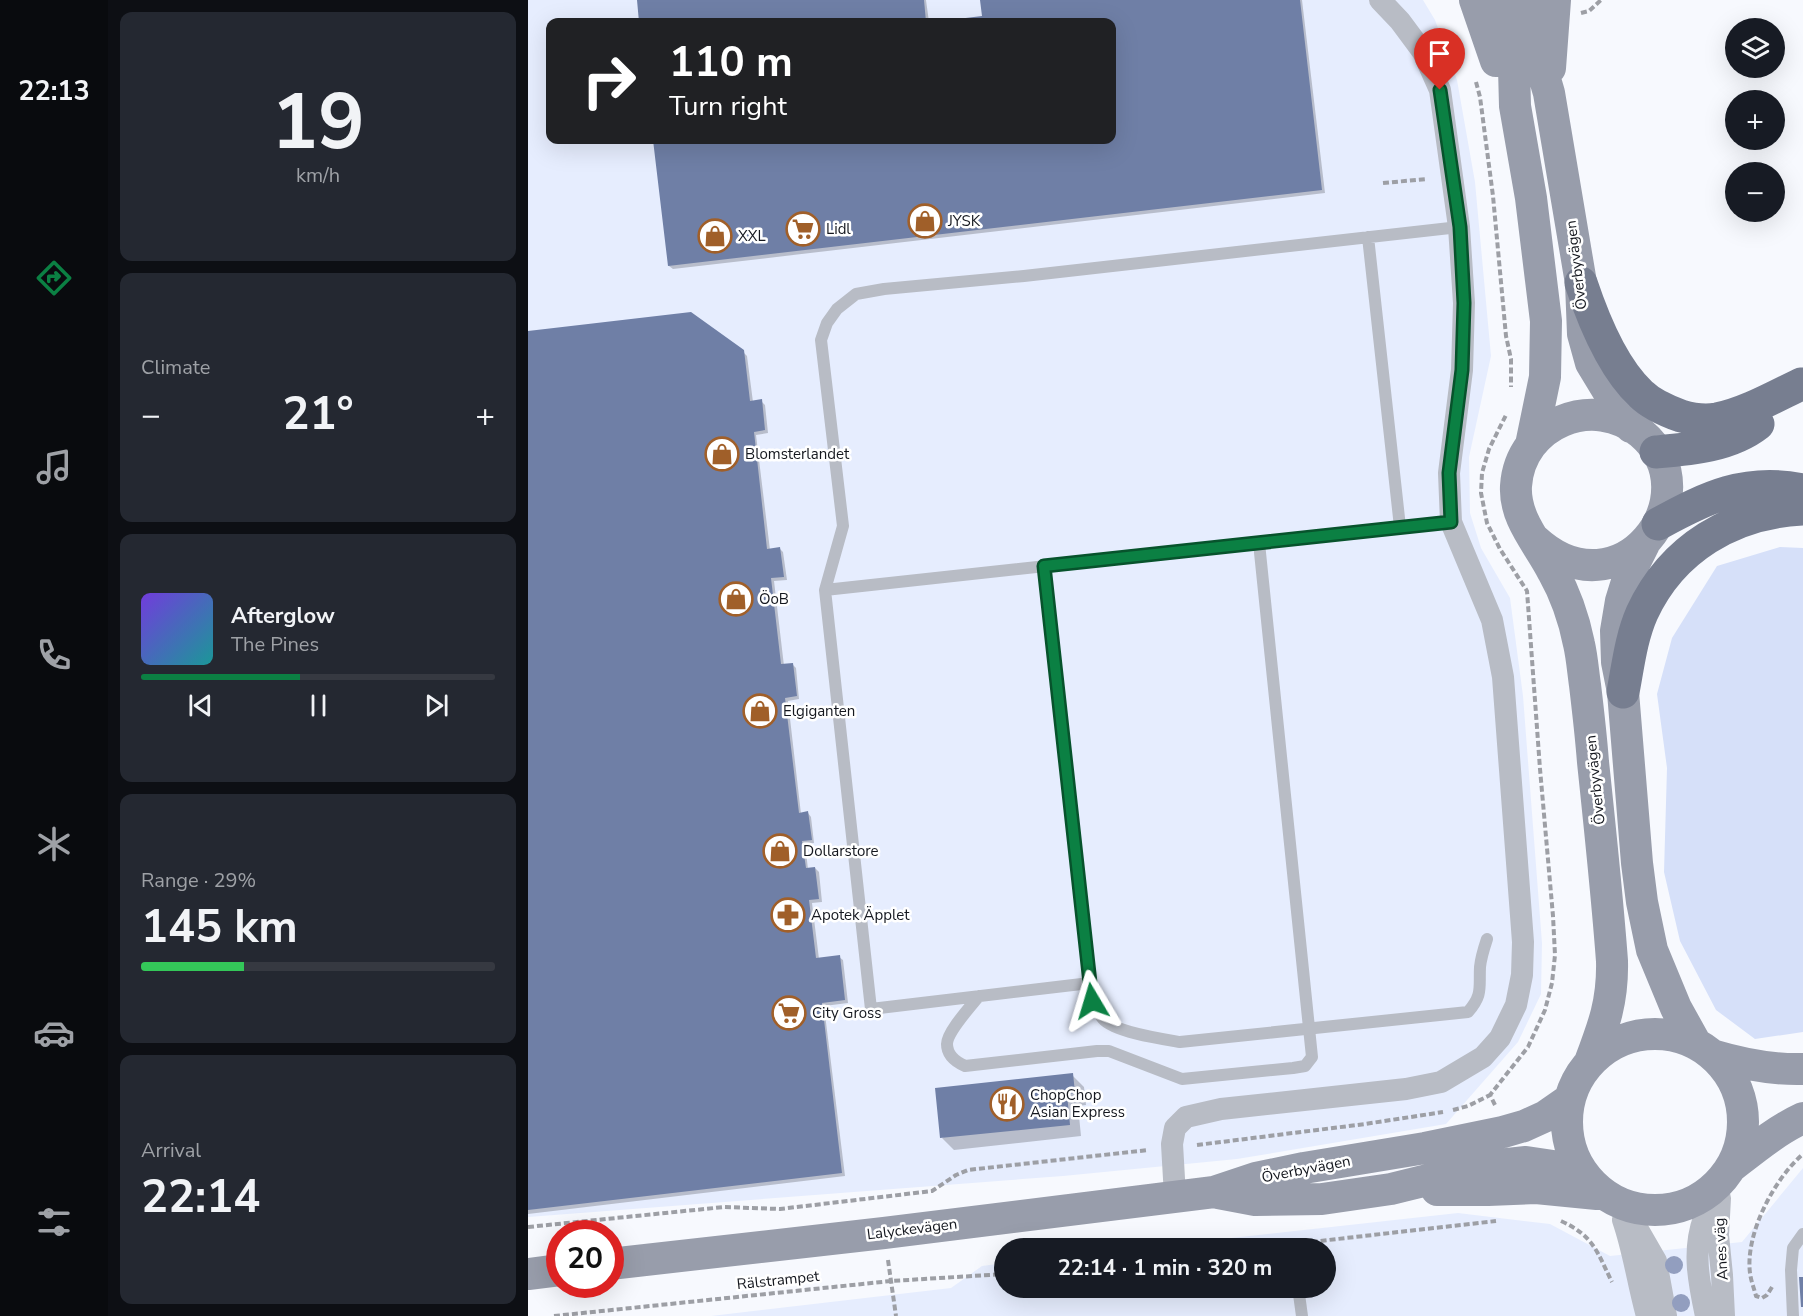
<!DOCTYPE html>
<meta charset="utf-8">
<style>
:root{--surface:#171b24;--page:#242831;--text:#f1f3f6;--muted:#9ea1a6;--line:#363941;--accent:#0b8043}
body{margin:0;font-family:"Nunito Sans",sans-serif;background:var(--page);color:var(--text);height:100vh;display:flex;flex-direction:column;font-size:22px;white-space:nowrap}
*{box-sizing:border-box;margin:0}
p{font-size:20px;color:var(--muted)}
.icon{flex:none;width:33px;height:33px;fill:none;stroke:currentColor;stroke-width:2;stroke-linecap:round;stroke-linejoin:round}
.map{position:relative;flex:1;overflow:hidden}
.panel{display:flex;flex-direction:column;gap:12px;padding:12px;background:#0d0f14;width:420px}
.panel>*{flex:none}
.top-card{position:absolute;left:18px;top:18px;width:570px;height:126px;border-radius:12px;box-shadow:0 6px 24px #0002;background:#202124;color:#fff;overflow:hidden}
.fabs{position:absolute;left:1197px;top:18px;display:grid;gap:12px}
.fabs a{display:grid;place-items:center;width:60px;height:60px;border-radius:50%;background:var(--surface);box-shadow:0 6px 24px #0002;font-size:30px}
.speed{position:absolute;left:18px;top:1220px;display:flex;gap:12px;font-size:30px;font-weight:700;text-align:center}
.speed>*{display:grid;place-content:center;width:78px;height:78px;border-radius:50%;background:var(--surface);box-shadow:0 6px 24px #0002;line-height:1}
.speed .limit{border:9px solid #d22;background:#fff;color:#111}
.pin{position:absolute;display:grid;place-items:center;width:51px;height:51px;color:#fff;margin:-62px -26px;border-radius:50% 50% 50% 0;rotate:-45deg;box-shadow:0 0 6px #0007}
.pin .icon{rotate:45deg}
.me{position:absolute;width:66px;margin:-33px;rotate:353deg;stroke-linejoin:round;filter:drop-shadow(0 0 4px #0008)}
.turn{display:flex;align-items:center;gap:21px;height:126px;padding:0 24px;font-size:27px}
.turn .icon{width:78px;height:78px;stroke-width:2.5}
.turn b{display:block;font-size:42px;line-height:51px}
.big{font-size:45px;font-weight:700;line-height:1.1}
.panel .tile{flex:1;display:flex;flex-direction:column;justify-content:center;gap:9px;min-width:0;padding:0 21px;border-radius:12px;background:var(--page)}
.panel .dial{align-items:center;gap:0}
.dial b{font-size:78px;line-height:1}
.song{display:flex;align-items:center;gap:18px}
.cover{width:72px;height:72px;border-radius:9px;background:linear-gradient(135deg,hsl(260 70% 55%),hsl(180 70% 35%))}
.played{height:6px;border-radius:3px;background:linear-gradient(90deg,var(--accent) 45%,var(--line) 45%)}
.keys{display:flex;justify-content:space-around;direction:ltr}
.heat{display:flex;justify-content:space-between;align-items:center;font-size:33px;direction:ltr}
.charge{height:9px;border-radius:4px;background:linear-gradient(90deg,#34c759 29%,var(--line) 0)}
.trip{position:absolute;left:466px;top:1238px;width:342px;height:60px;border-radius:30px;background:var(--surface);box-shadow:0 6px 24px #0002;font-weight:700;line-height:60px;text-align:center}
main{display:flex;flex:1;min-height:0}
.menu{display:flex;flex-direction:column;width:108px;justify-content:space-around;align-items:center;background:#090b0e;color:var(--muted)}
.menu .icon{width:42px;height:42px}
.menu .selected{color:var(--accent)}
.menu b{font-size:27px;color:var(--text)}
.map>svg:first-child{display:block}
.built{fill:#e6edfe;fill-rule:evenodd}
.green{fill:#d6e0f9}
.shadow{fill:#0003}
.building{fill:#6f7fa6}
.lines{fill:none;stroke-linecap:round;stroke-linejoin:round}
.path{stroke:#9d9fa5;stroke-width:4;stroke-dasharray:6 3;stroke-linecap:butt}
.service{stroke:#b8bcc5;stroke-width:12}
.minor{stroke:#b8bcc5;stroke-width:22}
.secondary{stroke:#989dab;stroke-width:32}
.trunk{stroke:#777e90;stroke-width:33}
.tree{fill:#929ebf}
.route-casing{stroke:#07532c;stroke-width:15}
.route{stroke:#0b8043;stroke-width:10}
.labels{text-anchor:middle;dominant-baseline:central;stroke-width:5;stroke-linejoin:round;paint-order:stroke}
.poi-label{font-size:15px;fill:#14171e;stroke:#fff;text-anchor:start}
.street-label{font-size:15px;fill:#14171e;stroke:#fff}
</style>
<main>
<nav class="menu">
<b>22:13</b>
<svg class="icon selected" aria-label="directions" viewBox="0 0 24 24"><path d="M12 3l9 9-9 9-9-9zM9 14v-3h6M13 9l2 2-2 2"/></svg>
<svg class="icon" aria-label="music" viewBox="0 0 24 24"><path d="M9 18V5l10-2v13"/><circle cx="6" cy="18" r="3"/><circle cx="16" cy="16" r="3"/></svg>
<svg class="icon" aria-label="phone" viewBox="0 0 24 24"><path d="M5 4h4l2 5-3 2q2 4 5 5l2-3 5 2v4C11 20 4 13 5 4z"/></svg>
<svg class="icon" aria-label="climate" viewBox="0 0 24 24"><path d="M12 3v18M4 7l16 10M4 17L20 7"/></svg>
<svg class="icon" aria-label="car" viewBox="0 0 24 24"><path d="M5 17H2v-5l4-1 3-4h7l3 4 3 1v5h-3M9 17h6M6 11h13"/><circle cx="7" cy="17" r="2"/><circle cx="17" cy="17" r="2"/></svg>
<svg class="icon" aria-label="filters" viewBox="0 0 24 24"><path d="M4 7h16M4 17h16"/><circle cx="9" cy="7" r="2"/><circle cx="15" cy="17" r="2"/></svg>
</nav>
<section class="panel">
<div class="tile dial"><b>19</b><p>km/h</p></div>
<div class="tile"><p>Climate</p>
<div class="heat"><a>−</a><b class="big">21°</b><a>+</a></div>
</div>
<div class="tile">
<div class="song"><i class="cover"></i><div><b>Afterglow</b><p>The Pines</p></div></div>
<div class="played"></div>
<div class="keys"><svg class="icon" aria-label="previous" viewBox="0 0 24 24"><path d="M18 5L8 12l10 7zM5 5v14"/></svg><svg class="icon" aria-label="pause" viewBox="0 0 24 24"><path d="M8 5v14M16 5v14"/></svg><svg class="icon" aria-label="next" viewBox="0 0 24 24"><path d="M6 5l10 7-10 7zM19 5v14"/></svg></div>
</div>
<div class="tile"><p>Range · 29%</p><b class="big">145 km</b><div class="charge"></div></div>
<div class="tile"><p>Arrival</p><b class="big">22:14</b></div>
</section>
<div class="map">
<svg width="1275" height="1316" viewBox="0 0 1275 1316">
<rect width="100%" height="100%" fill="#f7f9fe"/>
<path class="built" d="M0,0H895L907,20L929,80L947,182L963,356L941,457L942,513L953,548L982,598L995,696L1014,943L1013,994L990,1042L918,1124L709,1159L535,1176L0,1217ZM22,22H584V140H22Z
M1275,1168V1316H183L423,1288L454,1266L477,1263V1287H798V1248H613L930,1213L1022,1224L1082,1256L1214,1242Z"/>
<path class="green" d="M1252,547L1275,548V1032L1227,1039L1188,1010L1152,941L1136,872L1139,768L1129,694L1144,638L1189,566Z"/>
<path class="shadow" d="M110,0H398L401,22H113Z
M453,0H774L797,193L145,269L141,266L127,140H584V22H413L456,18Z
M0,333L215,352L219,356L225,402L233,401L237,405L240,433L228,435L242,550L252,549L255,552L259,580L246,581L256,666L264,664L268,668L271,699L260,701L273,814L280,813L283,817L286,843L277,844L280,869L287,868L291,872L294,902L284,903L291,959L311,957L315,960L320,1003L296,1006L317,1176L0,1214Z
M544,1075L556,1087L558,1105L550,1106L553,1136L426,1150L414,1138Z"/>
<path class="building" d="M109,0H396L398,22H111Z
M452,0H772L794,190L140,266L125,140H584V22H413V21L454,16Z
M163,312L216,350L222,401L234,399L237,430L226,432L239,549L252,547L256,577L243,578L253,664L265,663L269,696L257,698L271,813L280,811L284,840L274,841L278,868L287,867L291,899L281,900L288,958L312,955L317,1000L294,1003L314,1173L0,1210V331Z
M545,1073L547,1093L539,1094L542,1125L412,1138L407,1088Z
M1271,1277H1275V1307H1273Z"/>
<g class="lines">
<path class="path" d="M1053,13L1061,11L1073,0
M948,82L952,97L965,196L978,336L983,359V387
M855,183L899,179
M967,1105L962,1095L1000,1047L1017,1010L1024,983L1027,955L1025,916L1012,769L999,591L972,549L959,523L953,493L954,473L961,449L978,415
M925,1110L940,1106L962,1095
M669,1145L837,1124L915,1112
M1033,1221C1066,1236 1069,1252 1084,1282
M0,1227L196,1207L252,1209L404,1191L428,1175L440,1170L620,1150
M730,1248L968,1221
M360,1260L368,1316
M1244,1287L1239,1295L1234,1298L1228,1296C1226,1288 1223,1281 1222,1273C1217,1234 1246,1179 1275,1154
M26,1316L363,1281L477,1274"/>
<path class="service" d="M931,227L496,276L356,289L328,294L309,309L299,323L293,340L315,526L297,590L343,1009L562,983C564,996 566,1008 575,1019C586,1032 634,1039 652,1042L940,1012C955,995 951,988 952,967C953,957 956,948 959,939
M840,237L872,527
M516,566L562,983
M297,590L923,522
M451,996C443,1006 419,1032 419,1044C419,1055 428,1062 437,1066L569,1051H581L654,1079L765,1068L777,1066L784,1057L731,543
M770,1287L774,1316
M1265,1316L1263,1270L1265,1248L1275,1234"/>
<path class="minor" d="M647,1196L644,1144L647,1128L658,1117L693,1109L878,1089L913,1082L955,1057L972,1038L988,1005L994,975L995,942L975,677L964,620L923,522L921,473L934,370L936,303L931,227L912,90L895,52L872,21L852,0
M1192,1198L1190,1235L1194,1275L1196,1316
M1089,1202L1109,1228L1128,1261L1138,1316
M1095,1220C1106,1252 1110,1284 1119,1316
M1178,1316C1171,1283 1164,1251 1176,1218C1180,1205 1188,1192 1194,1180"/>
<path class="secondary" d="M947,0L968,61
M971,0L974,10L986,68L987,106L1003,198L1018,321L1017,377L1003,445
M1001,0L1003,31L1021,93L1053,283L1055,334L1063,363L1083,396L1103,427
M1022,68L1027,0
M1007,540C1092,618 1186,495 1113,433C1066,393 992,423 988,486C986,519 1011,544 1025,572C1038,595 1046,619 1051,644C1054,657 1055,671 1057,685C1060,710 1063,736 1065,762C1072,828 1079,894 1084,961C1085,1001 1076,1025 1062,1062
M1116,544L1102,572L1093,601L1088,631L1089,662L1095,692L1109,863L1114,902L1124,950L1148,1008L1168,1044
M1039 1122a88 88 0 1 1 176 0a88 88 0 1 1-176 0Z
M1184,1055C1214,1064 1243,1070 1275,1069
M1203,1167C1226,1149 1249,1130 1275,1118
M909,1190H960L1008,1188L1069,1194
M690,1193L727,1200L794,1199L863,1189L952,1167L998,1162L1025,1166L1055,1174
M82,1264L356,1233L686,1192L728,1178L776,1168L897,1148L975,1132L996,1126L1018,1116L1041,1100
M0,1274L32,1270"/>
<path class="trunk" d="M1053,283C1065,319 1085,368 1113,394C1123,404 1139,411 1153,416C1163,419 1178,421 1189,419C1218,413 1246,397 1273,384
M1128,452C1163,449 1202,446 1230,424
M1130,524C1179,497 1218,478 1275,490
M1095,692C1100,666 1103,638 1114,613C1144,548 1205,512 1275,509"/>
</g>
<g class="tree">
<circle cx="1146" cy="1265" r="9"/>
<circle cx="1153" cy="1303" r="9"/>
</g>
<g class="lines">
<g class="route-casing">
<path id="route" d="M564,1001L516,566L923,522L921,473L934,370L936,303L932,227L912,90"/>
</g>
<use href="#route" class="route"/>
</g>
<defs>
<g id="shop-ring" transform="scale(1.725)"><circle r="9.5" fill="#fff" stroke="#a05f29" stroke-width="1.5"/><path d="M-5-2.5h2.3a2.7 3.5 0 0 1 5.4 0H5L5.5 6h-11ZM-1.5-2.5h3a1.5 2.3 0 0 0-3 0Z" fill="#a05f29"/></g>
<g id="supermarket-ring" transform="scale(1.725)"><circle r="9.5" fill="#fff" stroke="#a05f29" stroke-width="1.5"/><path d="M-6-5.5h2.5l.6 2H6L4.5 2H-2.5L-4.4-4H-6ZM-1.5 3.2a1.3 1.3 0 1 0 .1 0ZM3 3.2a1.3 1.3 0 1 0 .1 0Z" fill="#a05f29"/></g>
<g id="pharmacy-ring" transform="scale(1.725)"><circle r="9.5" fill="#fff" stroke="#a05f29" stroke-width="1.5"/><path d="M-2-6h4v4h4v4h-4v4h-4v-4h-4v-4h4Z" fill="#a05f29"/></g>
<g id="restaurant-ring" transform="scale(1.725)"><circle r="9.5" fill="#fff" stroke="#a05f29" stroke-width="1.5"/><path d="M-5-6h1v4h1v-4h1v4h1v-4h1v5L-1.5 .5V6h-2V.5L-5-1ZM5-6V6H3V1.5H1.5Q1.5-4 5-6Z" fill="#a05f29"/></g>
</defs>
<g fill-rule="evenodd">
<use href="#shop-ring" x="397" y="221"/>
<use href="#supermarket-ring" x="275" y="229"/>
<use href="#shop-ring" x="187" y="236"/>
<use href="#shop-ring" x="194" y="454"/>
<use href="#shop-ring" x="208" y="599"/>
<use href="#shop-ring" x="232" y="711"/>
<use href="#shop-ring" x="252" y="851"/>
<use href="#pharmacy-ring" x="260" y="915"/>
<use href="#supermarket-ring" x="261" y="1013"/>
<use href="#restaurant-ring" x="479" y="1104"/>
</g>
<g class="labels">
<g class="poi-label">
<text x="420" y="221">JYSK</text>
<text x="298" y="229">Lidl</text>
<text x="210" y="236">XXL</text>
<text x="217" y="454">Blomsterlandet</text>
<text x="231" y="599">ÖoB</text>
<text x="255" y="711">Elgiganten</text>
<text x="275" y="851">Dollarstore</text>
<text x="283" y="915">Apotek Äpplet</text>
<text x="284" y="1013">City Gross</text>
<text x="502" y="1095">ChopChop<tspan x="502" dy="17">Asian Express</tspan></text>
</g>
<g class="street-label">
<text transform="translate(1048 265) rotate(-97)">Överbyvägen</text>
<text transform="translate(1067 780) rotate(-96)">Överbyvägen</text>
<text transform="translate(778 1169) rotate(-11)">Överbyvägen</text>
<text transform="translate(384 1229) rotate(-7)">Lalyckevägen</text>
<text transform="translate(1193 1249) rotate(-93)">Anes väg</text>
<text transform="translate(250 1280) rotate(-6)">Rälstrampet</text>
</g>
</g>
</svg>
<div class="fabs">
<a><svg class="icon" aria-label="layers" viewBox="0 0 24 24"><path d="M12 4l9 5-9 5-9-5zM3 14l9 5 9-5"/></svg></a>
<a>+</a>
<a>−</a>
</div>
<div class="speed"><div class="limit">20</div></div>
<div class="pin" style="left:912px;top:90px;background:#d93025"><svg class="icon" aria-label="arrive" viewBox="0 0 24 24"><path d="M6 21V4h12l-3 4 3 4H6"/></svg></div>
<svg class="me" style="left:564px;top:1001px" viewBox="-20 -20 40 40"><path d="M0-17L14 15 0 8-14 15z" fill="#0b8043" stroke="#fff" stroke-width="4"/></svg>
<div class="trip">22:14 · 1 min · 320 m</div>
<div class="top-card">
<div class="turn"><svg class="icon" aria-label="right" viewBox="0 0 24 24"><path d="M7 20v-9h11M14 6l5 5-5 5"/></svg><div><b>110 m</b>Turn right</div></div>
</div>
</div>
</main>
